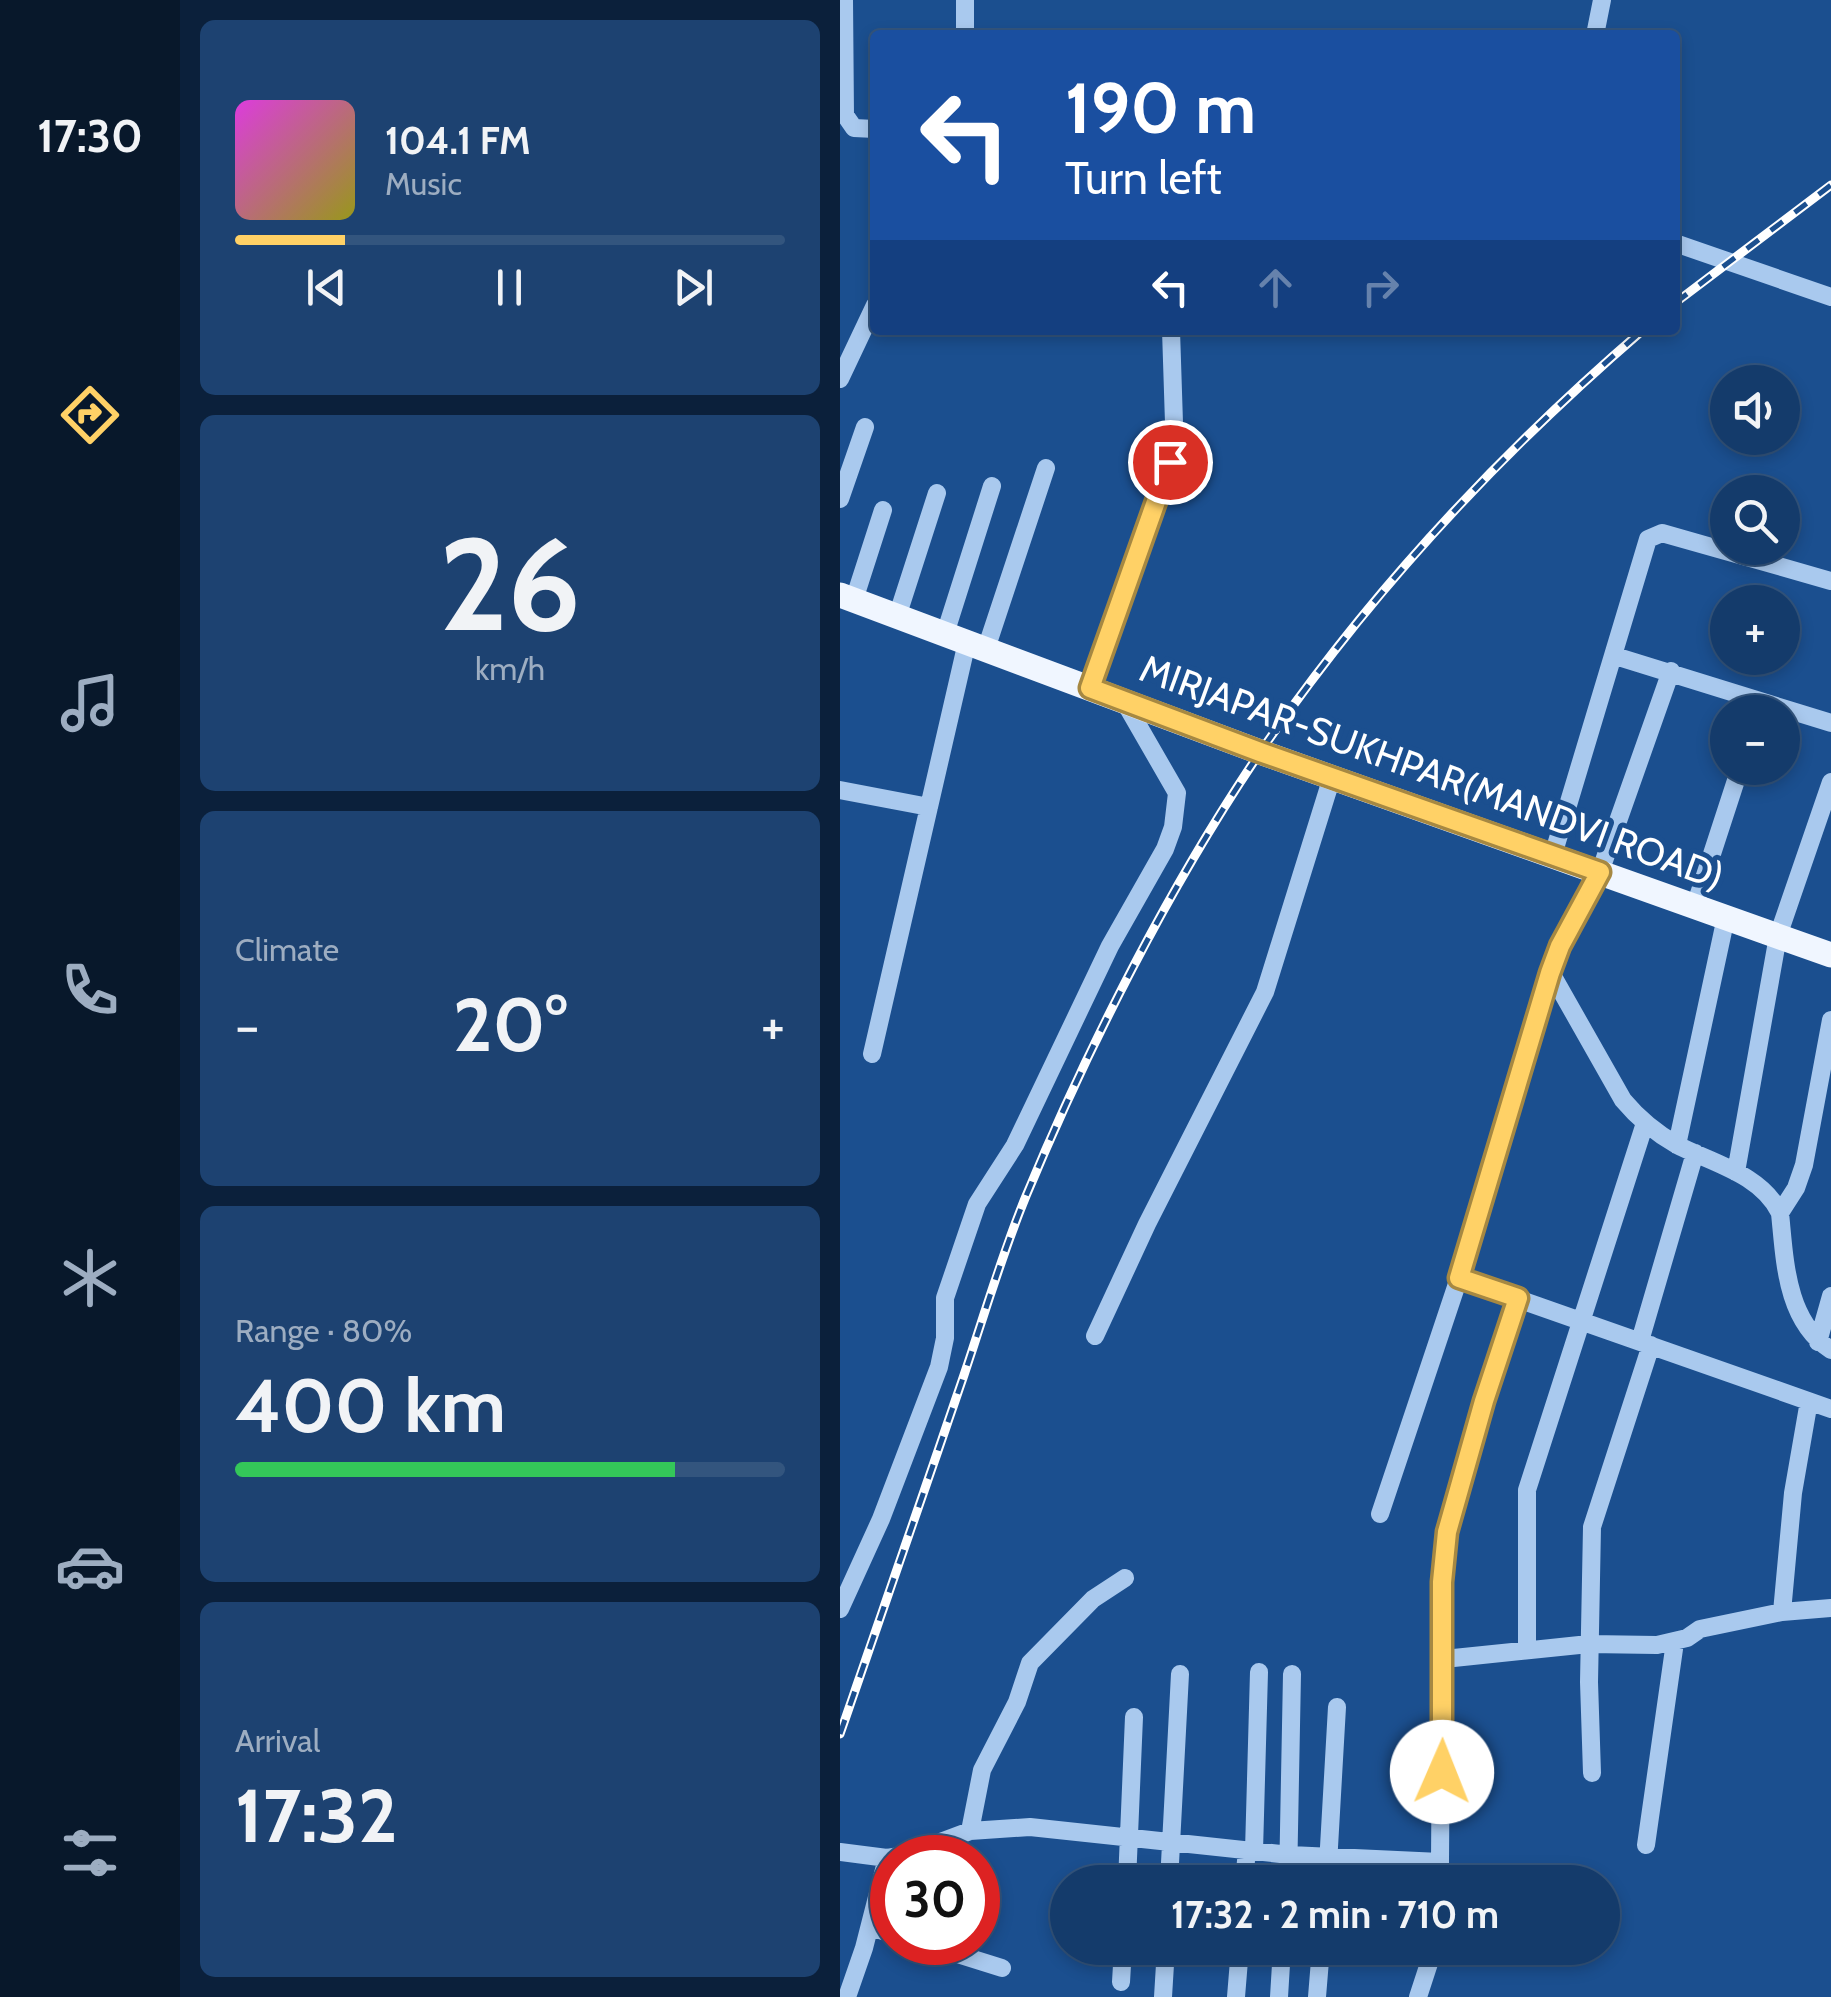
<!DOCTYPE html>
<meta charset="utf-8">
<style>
:root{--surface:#143b6b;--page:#1d4271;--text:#f1f3f6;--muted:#9dadc1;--line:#33557e;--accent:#ffd166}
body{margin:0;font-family:Cabin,sans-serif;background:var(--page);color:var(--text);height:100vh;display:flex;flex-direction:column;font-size:38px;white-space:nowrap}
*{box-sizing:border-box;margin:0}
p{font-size:32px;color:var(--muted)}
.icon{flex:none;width:55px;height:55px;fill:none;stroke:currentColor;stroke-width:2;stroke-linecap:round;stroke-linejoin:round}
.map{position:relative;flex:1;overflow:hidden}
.drawer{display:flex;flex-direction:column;gap:20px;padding:20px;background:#0b203b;width:660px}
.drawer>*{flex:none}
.top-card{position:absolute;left:30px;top:30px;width:810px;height:305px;border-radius:10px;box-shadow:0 5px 15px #0003,0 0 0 2px var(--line);background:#1a4fa0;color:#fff;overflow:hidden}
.tools{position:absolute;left:870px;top:365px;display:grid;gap:20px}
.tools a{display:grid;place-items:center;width:90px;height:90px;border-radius:50%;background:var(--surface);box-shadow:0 5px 15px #0003,0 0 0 2px var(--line);font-size:50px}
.speed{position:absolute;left:30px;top:1835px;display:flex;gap:20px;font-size:50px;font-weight:700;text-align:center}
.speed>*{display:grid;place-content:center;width:130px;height:130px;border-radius:50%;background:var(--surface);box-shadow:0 5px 15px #0003,0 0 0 2px var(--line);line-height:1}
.speed .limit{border:15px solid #d22;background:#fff;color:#111}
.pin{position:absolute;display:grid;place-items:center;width:85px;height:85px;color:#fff;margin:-42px;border:5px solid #fff;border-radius:50%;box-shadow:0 2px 10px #0007}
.me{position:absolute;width:110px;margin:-55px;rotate:1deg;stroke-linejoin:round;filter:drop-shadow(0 0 8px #0008)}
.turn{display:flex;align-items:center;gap:35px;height:210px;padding:0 30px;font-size:45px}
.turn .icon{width:130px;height:130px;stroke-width:2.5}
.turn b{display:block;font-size:70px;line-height:85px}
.lanes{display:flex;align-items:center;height:95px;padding:0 30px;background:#0003;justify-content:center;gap:50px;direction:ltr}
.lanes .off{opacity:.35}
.big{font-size:75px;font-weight:700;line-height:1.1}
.drawer .tile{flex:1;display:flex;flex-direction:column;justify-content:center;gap:15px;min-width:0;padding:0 35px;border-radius:15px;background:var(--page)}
.drawer .dial{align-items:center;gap:0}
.dial b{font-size:130px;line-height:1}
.song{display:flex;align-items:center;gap:30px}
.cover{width:120px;height:120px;border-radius:15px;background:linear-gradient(135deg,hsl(300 70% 55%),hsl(60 70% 35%))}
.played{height:10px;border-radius:5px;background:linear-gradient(90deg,var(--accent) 20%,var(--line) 20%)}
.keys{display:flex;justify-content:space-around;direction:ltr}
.heat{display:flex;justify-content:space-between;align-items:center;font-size:55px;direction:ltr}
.charge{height:15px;border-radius:8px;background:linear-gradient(90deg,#34c759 80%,var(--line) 0)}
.trip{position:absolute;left:210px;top:1865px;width:570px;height:100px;border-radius:50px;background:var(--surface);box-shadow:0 5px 15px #0003,0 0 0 2px var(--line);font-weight:700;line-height:100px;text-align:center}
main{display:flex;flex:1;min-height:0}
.tabs{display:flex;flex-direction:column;width:180px;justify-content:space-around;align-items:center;background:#08182b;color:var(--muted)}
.tabs .icon{width:70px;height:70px}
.tabs .active{color:var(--accent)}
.tabs b{font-size:45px;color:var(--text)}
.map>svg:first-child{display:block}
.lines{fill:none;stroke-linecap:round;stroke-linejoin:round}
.minor{stroke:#a9c9ee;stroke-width:18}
.major{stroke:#f0f6ff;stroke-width:25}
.rail-casing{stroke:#fff;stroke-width:9}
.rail{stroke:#1b4f8f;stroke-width:5;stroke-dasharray:15;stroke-linecap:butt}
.route-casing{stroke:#a68842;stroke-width:25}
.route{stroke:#ffd166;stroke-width:18}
.labels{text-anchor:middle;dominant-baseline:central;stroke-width:10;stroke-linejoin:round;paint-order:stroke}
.street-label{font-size:38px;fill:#fff;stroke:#1b4f8f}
</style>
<main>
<nav class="tabs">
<b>17:30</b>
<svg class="icon active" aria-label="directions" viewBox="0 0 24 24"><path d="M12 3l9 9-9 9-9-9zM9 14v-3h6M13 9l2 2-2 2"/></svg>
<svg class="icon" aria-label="music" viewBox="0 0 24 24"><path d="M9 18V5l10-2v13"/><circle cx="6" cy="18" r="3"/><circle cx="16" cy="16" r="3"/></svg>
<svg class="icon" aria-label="phone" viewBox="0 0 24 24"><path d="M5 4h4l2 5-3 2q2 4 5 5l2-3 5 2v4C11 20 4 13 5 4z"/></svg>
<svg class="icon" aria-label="climate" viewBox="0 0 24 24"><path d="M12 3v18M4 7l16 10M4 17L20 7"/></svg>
<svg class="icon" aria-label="car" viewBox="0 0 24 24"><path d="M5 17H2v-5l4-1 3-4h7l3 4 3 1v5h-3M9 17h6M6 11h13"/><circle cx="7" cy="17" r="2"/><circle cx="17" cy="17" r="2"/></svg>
<svg class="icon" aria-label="filters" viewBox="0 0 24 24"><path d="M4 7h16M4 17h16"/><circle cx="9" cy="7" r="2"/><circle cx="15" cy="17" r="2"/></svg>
</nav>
<section class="drawer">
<div class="tile">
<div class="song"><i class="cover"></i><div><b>104.1 FM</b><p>Music</p></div></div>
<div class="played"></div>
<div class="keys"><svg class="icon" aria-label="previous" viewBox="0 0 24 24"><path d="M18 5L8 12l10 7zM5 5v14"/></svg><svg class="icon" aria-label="pause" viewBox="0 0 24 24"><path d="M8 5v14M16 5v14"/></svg><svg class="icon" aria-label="next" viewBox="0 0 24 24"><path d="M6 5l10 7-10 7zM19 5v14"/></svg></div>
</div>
<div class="tile dial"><b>26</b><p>km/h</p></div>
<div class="tile"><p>Climate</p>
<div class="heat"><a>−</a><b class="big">20°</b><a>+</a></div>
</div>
<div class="tile"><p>Range · 80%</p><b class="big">400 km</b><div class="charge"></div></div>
<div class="tile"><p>Arrival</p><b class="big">17:32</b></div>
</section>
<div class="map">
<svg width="991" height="1997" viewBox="0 0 991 1997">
<rect width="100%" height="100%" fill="#1b4f8f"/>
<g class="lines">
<path class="minor" d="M4,0L5,115L14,128L35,129
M125,0V35
M755,35L762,0
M835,243L991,297
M0,379L35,305
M0,499L25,427
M14,600L43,510
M57,617L97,493
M105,634L152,486
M146,649L206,468
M775,656L991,723
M250,688L330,462L334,423L331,330
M0,790L89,807
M713,855L808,539L822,533L991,581
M855,906L900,768
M711,973L783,1100C798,1118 816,1133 837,1145C872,1163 921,1174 940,1213C945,1262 946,1321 991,1350
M32,1054L127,642
M837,1145L886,917
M896,1172L938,936L991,782
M940,1213L956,1188L964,1165L991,1020
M619,1278L678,1299
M255,1336L307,1224L425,992L492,777
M800,1341L855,1153
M978,1342L991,1296
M540,1514L631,1242L711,973L720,946L760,872L831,671
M0,1609L41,1519L99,1367L105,1338V1298L137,1204L175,1145L270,946L325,849L333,827L337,793L284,701
M942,1612L953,1493L969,1401
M687,1650V1490L805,1123
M604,1659L749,1644L817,1645L847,1638L860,1629L942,1612L991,1608
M752,1773L749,1682L752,1527L811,1345
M130,1831L142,1770L177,1702L190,1663L253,1599L285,1578
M806,1845L835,1642
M414,1851L419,1672
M0,1852L47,1858L66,1855L130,1831L190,1827L450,1855L600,1862L602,1581L607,1532L643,1401L678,1299L991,1409
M287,1882L294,1717
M329,1882L340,1674
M404,1882L407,1850
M448,1882L452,1674
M487,1882L497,1707
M598,1882L600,1862
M30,1927L52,1934
M79,1942L162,1968
M281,1982L283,1948
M7,1997L24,1948L47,1858
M323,1997L326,1948
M396,1997L400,1948
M439,1997L442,1948
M477,1997L481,1948
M578,1997L594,1948"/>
<path class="major" d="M0,595L420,752L991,955"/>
<g class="rail-casing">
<path id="rail" d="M835,303L991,185
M0,1734C41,1615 83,1495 124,1375C144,1316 162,1254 186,1196C248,1047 330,885 421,751C528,595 660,453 803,330"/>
</g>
<use href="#rail" class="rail"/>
</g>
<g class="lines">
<g class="route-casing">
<path id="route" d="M330,462L250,688L420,752L760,872L720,946L710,973L619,1278L678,1298L644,1401L607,1532L602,1582V1772"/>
</g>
<use href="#route" class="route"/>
</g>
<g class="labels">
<g class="street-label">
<text transform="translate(592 772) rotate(20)">MIRJAPAR-SUKHPAR(MANDVI ROAD)</text>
</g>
</g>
</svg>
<div class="tools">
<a><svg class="icon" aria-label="sound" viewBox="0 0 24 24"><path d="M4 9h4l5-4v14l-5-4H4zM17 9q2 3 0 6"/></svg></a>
<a><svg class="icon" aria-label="search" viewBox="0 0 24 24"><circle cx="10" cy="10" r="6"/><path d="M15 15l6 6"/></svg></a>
<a>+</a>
<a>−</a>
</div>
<div class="speed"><div class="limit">30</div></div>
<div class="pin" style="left:330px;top:462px;background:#d93025"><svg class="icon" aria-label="arrive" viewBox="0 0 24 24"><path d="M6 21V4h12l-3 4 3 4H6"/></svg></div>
<svg class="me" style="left:602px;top:1772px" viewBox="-20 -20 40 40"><circle r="19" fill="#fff"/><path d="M0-13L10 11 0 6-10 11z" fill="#ffd166"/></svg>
<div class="trip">17:32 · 2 min · 710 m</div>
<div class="top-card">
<div class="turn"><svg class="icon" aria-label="left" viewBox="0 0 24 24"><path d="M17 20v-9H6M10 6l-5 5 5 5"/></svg><div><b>190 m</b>Turn left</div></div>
<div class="lanes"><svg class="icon" aria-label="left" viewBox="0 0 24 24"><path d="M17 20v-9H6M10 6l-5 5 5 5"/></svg><svg class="icon off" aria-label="ahead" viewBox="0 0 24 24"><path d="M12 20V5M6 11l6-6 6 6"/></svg><svg class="icon off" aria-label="right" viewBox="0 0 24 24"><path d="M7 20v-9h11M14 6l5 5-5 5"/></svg></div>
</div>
</div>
</main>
